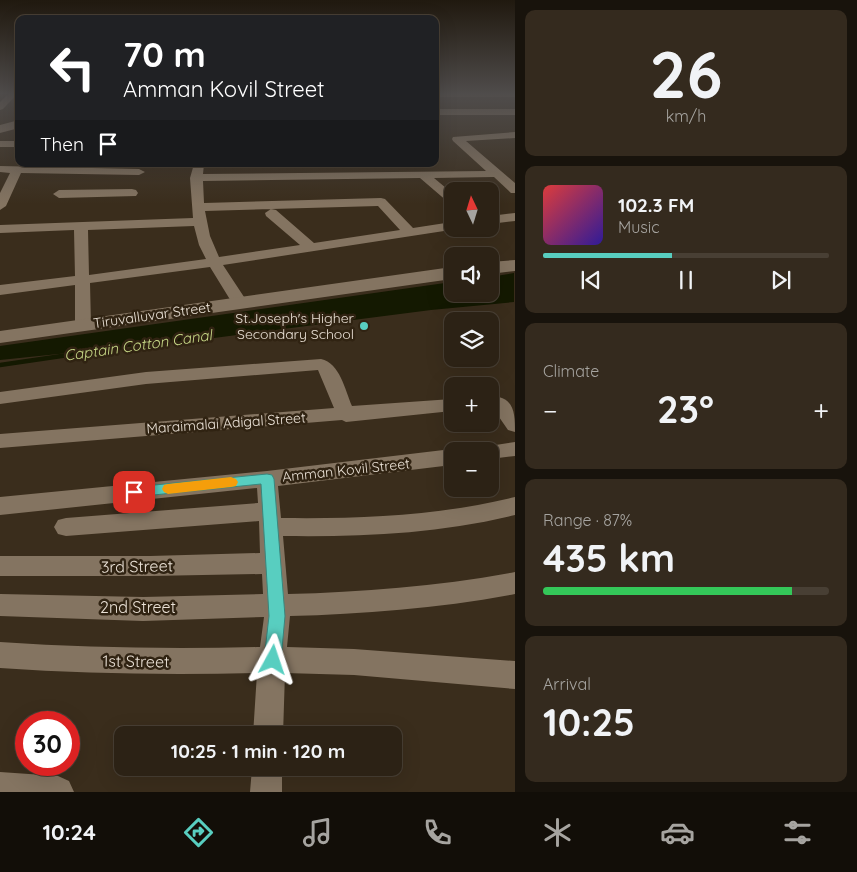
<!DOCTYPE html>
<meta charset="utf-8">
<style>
:root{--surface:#2c2215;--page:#342a1e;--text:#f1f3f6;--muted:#a6a4a0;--line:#483f34;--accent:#58cec0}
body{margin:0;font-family:Quicksand,sans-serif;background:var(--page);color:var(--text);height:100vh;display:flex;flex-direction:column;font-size:19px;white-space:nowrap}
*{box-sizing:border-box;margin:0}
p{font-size:16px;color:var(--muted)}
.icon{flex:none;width:28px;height:28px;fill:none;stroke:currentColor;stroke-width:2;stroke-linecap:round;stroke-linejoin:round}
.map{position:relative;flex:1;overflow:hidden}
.side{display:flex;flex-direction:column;gap:10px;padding:10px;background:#18130c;width:342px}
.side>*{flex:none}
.banner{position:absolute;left:15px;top:15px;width:424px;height:152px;border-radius:10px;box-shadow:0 5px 20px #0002,0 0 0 1px var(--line);background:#202124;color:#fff;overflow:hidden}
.needle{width:32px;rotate:356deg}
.fabs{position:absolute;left:444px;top:182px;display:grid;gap:10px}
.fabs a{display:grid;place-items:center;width:55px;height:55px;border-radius:10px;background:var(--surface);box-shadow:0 5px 20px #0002,0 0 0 1px var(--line);font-size:25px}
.speed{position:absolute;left:15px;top:711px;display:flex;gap:10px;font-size:25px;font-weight:700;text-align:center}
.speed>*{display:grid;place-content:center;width:65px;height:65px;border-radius:50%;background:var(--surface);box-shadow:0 5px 20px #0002,0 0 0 1px var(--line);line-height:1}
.speed .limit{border:8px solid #d22;background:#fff;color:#111}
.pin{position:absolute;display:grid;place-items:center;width:42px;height:42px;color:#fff;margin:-21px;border-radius:10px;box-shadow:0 2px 8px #0006}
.me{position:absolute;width:55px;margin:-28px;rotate:5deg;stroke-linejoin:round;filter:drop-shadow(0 0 4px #0008)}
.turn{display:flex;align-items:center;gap:18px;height:105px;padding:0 25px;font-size:22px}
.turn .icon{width:65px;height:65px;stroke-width:2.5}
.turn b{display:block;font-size:35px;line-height:42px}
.then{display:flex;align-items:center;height:48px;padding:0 25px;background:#0003;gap:10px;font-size:19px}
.big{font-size:38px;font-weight:700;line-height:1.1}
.side .tile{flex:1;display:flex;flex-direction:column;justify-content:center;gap:8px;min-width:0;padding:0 18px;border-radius:10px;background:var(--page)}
.side .dial{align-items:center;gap:0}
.dial b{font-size:65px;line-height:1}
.song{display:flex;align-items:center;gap:15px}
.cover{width:60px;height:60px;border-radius:8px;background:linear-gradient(135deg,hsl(0 70% 55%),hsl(250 70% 35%))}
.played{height:5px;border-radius:2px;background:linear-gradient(90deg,var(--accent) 45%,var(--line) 45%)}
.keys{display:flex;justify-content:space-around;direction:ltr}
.heat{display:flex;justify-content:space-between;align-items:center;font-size:28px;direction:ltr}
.charge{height:8px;border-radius:4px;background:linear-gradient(90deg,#34c759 87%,var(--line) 0)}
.trip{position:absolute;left:114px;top:726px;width:288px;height:50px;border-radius:10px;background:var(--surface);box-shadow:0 5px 20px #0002,0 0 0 1px var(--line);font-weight:700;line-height:50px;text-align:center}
.tabs{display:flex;height:80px;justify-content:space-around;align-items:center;background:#120e08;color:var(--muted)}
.tabs .icon{width:35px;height:35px}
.tabs .current{color:var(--accent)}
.tabs b{font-size:22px;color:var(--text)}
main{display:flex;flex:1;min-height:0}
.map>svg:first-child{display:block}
.water{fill:#141901}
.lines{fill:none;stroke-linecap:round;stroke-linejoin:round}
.stream{stroke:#141901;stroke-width:4.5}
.minor{fill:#847461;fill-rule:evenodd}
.tertiary{fill:#847461;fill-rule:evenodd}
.route{fill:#58cec0;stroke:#39867d}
.slow{fill:#f59e0b}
.poi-dot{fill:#58cec0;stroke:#302312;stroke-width:2}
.labels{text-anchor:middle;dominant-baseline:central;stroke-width:5;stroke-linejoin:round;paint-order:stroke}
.street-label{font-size:14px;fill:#eae1d6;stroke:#302312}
.poi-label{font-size:14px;fill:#eae1d6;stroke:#302312;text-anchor:end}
.water-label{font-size:15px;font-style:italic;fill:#c6d786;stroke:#302312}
.near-street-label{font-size:16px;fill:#eae1d6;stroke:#302312}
</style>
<main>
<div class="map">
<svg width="515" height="792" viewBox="0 0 515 792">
<rect width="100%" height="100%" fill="#3a2d1c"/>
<path class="water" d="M514,273V302L431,310L214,338L0,360V346L452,282V294H490V277Z"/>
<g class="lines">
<path class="stream" d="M0,365L123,347"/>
<path class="minor" d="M9,93H18L3,109L0,110V102Z
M435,93H515V97H435Z
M435,109H515V115H435Z
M515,132V138L466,141L515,183V193H511L494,177L434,178L452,193V203L448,202L420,178L203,181L204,203L381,198L385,199L413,228L452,222V229H457L223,265L248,303L246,306H234L210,267L90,283L91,325L89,328H77L75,325V285L0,295V285L75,276L74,230L0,233V225L193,218L190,178L194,164H204L203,174L486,171L453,141L452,139L453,137ZM378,206L400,230L314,243L276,210L271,209L265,213L266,216L300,245L219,257L210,236L205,211ZM194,226L199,245L206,259L89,275L88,230Z
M0,141H19V147H0Z
M0,166L139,169L145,172L139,175L21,173L6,206L0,210V193L10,173L0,172Z
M132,189L136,190L138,193L136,196L59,198L53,194L59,190Z
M515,213V221L490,224V216Z
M321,359C340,363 345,390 352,406L452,399V411L346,422L342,420L0,448V434L334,408L318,370L146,384L0,404V392L146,372Z
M499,397C515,401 515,417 515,432L508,430L490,404L492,399Z
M515,442V456L490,459V451H480L483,447Z
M452,449L458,451H452V465L278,486L281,518C360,519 437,516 515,497V515C438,534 361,537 283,536L288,594C363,592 440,586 515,572V594C441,608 364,614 290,616L287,647L354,649L515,661V689L354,675L285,673L283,735H253L257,673C171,675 86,674 0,668V642C87,648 173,649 260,647L264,617L143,621L0,616V594L143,597L263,594L262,574L150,576H0V556H150L260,553L259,521L66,536L58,534L54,527L58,520L66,518L258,503L257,488L0,515V497L267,471Z
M252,768H282V792H250Z
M0,772L58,776L69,781L74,792H0Z"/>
<path class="tertiary" d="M19,120V128L0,133V125Z
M515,260V271L490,274V262Z
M452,267V279L0,343V331Z"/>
</g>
<linearGradient id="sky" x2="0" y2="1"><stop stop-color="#20190f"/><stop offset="0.46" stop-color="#4f4c4b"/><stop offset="1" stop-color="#4f4c4b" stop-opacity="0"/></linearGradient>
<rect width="515" height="204" fill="url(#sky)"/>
<path class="route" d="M267,474L272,475L274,479L285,616L281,660L278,665L273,667L267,665L264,660L269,616L261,484L134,497L129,496L127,492L129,489L134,487Z"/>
<path class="slow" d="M231,477L236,479L238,482L236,486L231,487L168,494L164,492L162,489L164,485L168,484Z"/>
<circle class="poi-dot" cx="364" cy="326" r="5"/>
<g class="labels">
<g class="street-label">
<text transform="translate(152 315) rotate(-8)">Tiruvalluvar Street</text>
<text transform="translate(226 423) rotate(-4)">Maraimalai Adigal Street</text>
<text transform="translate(346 470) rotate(-6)">Amman Kovil Street</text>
</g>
<g class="poi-label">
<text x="354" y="318">St.Joseph's Higher<tspan x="354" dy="16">Secondary School</tspan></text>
</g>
<g class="water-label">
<text transform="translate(138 345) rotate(-8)">Captain Cotton Canal</text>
</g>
<g class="near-street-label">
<text transform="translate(137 566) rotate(-1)">3rd Street</text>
<text x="138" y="607">2nd Street</text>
<text transform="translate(136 661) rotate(1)">1st Street</text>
</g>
</g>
</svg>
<div class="fabs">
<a><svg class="needle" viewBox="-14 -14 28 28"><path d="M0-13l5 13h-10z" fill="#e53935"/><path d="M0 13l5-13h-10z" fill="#a6a4a0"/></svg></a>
<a><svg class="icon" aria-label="sound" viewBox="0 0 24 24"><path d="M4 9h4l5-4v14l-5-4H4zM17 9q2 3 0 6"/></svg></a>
<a><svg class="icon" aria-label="layers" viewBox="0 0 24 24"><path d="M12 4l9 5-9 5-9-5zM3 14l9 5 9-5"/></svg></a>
<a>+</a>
<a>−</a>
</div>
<div class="speed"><div class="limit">30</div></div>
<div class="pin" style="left:134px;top:492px;background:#d93025"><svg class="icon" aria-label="arrive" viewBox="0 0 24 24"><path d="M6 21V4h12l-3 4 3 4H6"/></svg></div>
<svg class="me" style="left:273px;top:660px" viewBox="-20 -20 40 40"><path d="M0-17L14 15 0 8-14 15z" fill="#58cec0" stroke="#fff" stroke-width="4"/></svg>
<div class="trip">10:25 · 1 min · 120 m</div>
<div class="banner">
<div class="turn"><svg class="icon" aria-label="left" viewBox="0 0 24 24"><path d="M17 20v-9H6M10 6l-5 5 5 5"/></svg><div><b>70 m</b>Amman Kovil Street</div></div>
<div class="then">Then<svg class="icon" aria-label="arrive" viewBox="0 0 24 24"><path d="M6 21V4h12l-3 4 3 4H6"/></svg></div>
</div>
</div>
<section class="side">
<div class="tile dial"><b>26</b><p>km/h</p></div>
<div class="tile">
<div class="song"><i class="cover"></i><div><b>102.3 FM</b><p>Music</p></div></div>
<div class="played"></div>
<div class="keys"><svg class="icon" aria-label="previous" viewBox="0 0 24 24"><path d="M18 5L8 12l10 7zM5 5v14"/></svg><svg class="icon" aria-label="pause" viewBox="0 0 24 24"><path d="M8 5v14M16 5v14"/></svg><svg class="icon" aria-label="next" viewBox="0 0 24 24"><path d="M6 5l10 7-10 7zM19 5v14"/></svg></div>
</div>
<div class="tile"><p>Climate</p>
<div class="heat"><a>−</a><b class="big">23°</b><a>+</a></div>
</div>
<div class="tile"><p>Range · 87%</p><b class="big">435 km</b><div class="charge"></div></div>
<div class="tile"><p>Arrival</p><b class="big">10:25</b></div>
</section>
</main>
<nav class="tabs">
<b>10:24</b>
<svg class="icon current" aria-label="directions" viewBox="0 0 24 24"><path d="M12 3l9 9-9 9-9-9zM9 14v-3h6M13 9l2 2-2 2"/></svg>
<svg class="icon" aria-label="music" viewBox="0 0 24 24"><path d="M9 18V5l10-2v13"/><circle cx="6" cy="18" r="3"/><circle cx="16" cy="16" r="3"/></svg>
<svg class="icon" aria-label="phone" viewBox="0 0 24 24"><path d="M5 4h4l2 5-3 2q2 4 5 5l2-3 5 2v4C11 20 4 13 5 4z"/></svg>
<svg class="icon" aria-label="climate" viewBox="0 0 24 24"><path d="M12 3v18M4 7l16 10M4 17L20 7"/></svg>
<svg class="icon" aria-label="car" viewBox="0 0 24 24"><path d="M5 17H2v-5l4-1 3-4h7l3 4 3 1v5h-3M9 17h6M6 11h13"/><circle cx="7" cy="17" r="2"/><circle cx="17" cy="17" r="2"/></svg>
<svg class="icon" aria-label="filters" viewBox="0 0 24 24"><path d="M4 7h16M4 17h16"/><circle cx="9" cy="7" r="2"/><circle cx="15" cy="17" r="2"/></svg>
</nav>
